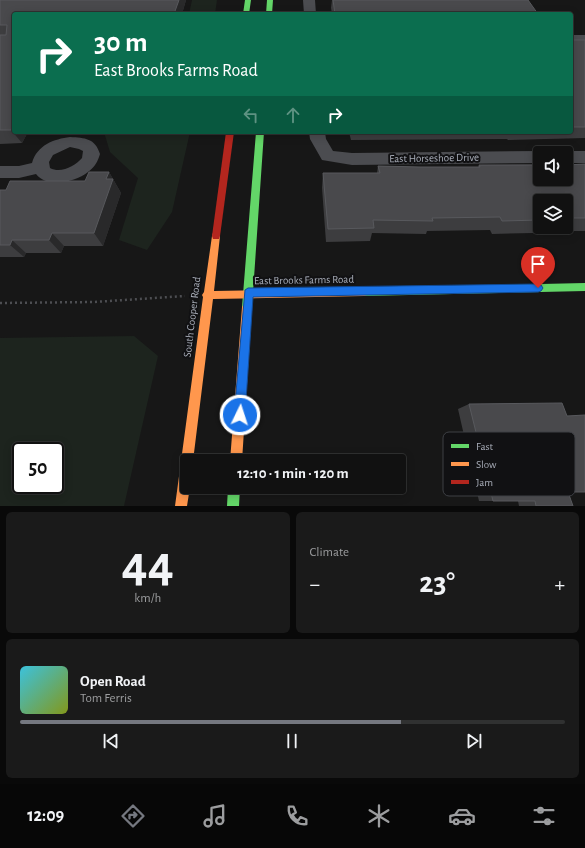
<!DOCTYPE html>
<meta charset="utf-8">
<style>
:root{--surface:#111;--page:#1a1a1a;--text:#f1f3f6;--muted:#9c9d9f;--line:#303131;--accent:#757880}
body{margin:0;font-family:"Alegreya Sans",sans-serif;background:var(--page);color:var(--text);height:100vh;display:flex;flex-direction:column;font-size:15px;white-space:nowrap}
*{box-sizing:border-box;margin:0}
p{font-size:13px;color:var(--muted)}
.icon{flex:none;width:22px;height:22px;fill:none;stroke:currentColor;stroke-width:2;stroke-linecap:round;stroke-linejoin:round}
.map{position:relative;height:506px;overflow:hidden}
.panel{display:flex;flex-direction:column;gap:6px;padding:6px;background:#090909;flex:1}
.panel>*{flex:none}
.hud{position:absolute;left:12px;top:12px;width:561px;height:122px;border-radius:4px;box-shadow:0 2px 10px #0003,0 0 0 1px var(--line);background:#0b6e4f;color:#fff;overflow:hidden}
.buttons{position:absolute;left:533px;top:146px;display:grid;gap:8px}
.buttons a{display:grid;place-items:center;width:40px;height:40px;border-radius:4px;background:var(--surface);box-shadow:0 2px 10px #0003,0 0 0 1px var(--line);font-size:20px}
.speed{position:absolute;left:12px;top:442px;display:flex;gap:8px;font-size:20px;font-weight:700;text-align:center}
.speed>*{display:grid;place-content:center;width:52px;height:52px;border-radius:50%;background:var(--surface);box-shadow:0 2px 10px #0003,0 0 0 1px var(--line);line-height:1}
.speed .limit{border:2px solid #111;border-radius:6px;background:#fff;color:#111}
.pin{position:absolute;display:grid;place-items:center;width:34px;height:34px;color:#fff;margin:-41px -17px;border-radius:50% 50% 50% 0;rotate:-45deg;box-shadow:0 0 4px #0007}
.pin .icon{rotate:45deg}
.me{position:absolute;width:44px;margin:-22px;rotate:4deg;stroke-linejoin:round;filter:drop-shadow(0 0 3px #0008)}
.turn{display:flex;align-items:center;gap:14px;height:84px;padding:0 16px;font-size:18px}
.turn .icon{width:52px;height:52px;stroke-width:2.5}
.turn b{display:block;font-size:28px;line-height:34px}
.lanes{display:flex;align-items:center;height:38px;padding:0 16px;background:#0003;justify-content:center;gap:20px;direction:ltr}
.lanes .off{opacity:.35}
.big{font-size:30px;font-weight:700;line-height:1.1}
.panel .tile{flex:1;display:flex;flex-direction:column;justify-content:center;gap:6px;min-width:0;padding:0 14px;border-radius:6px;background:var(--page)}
.panel .dial{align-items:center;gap:0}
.dial b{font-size:52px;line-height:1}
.song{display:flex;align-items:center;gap:12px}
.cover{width:48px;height:48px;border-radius:6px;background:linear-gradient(135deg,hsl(190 70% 55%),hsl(70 70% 35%))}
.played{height:4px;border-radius:2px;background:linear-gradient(90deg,var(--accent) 70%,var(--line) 70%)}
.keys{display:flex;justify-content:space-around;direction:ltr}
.heat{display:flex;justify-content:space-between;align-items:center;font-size:22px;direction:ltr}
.panel .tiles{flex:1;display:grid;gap:6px;grid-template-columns:1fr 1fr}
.tile:last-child{grid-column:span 2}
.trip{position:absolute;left:180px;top:454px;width:226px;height:40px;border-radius:4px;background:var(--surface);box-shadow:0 2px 10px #0003,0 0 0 1px var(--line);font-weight:700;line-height:40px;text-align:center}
.tabs{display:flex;height:64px;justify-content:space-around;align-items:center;background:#070707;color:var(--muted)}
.tabs .icon{width:28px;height:28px}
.tabs .active{color:var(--accent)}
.tabs b{font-size:18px;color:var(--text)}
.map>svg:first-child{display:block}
.green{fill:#1d241e;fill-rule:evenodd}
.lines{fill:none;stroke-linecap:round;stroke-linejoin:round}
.path{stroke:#4d4e52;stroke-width:2.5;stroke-dasharray:2 3;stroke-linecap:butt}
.street{fill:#4b4c50;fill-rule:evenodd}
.fast{fill:#63d668;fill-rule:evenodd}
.slow{fill:#ff974d;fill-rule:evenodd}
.jam{fill:#b3261e;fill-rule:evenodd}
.wall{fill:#3d3d3f;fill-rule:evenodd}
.shaded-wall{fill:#29292a}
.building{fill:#49494c;stroke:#58595d}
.route{fill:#1a73e8;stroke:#114b97}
.labels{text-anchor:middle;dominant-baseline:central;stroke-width:4;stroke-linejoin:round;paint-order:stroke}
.street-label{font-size:11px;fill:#a8adb8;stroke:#111113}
.key{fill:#111113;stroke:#3e4045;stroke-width:1}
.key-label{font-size:11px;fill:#a8adb8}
</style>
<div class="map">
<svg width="585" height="506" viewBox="0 0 585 506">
<rect width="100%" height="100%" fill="#171717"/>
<path class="green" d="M192,0H217L215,14H189Z
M104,132H190L172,212L147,250L119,240L138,178L110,152Z
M134,336L158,356L124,506H0V338ZM21,451H55V485H21Z"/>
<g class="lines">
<path class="path" d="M0,303L94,302L185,296"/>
<path class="street" d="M303,0H315L316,14H304Z
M571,35H585V43H571Z
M309,132H325L326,139L333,151L352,153L540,151L546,153H540V163L352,165L322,160L310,139Z
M70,137C85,138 95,138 100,154C98,161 95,167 88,172C75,182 48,189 36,174L19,178H0V166H19L32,163C37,145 54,139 70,137ZM70,147L79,149L83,151L82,158C75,166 61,174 50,168L49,162L53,155Z
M566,151H585V163H566V153H560Z"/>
<path class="fast" d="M245,0H251L249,14H243Z
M267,0H273L272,14H266Z
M256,132H264L252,307L250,310L247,312L244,310L242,307Z
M585,283V291L364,296L361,295L359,292L361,289L364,288Z
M228,487H240L239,506H227Z"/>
<path class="slow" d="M216,232L219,233L220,236L214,291L364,288L367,289L369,292L367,295L364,296L213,299L193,461H187V487H190L187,506H175L203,297L202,295L204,292L212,236L213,233Z
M247,302L250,304L252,307L242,461H230L242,307L244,304Z"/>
<path class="jam" d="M226,132H234L220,236L219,239H213L212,236Z"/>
</g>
<path class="wall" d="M0,0H186L182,14H14V132H28L22,143L0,144Z
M332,0H333L538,14H332L331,8Z
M571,40H585V138L508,140L507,139L351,140L349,132H571Z
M585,164V231H535L533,233L492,234L490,230L427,231L426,234L372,233L370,241L326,242L322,188L323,173H377L378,166L420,167H478L479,165ZM540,201H566V227H540Z
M109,172L121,193L103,246H64L61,253H26L24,257H0V190H6L85,181Z
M469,404L567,416L568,493L573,506H519L518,501H479L458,409Z"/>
<path class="shaded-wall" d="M179,0H186L182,14H174Z
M14,125V132H28L22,143L11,130Z
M109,172L121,193L103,246L94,233L106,179Z
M52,233L64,246L61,253L49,240Z
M12,240L26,253L24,257L10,245Z"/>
<path class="building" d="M0,0H179L174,14H14V125L11,130H0V35H6L7,25H0Z
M333,0H528L538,14H335Z
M571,40H585V127H571Z
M585,164V218H566V201H540V220L502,221L500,217L432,218L433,221L373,220L374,228L328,229L323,173H380L378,166L420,167H480L479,165H540V179H566V165Z
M89,172H109L106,179H113L94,233H52L49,240H12L10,245H0V190H6L10,181H85Z
M562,403L567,416L585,415V492H568L573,506H536L535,501H493L469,404Z"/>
<path class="route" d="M538,284L541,285L543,288L541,291L538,292L253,297L245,415L244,419L240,421L235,419L234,415L245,290L248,288Z"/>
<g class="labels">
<g class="street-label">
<text transform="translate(434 158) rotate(-1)">East Horseshoe Drive</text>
<text transform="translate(304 280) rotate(-1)">East Brooks Farms Road</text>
<text transform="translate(192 317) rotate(-83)">South Cooper Road</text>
</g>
</g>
<rect x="443" y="432" width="132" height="64" rx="6" class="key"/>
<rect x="451" y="444" width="18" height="4" fill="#63d668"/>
<rect x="451" y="462" width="18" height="4" fill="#ff974d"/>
<rect x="451" y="480" width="18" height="4" fill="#b3261e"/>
<g class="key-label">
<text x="476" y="450">Fast</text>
<text x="476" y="468">Slow</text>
<text x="476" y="486">Jam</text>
</g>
</svg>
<div class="buttons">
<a><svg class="icon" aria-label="sound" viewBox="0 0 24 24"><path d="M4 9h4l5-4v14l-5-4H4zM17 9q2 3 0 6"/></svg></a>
<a><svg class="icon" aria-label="layers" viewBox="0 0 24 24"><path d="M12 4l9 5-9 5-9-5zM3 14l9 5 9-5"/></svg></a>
</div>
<div class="speed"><div class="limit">50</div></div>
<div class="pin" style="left:538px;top:288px;background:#d93025"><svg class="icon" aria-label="arrive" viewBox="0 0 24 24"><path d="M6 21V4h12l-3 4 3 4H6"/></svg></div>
<svg class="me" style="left:240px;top:415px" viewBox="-20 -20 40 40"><circle r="17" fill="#1a73e8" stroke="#fff" stroke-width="3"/><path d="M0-11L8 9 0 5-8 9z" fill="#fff"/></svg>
<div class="trip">12:10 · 1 min · 120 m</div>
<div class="hud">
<div class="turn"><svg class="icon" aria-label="right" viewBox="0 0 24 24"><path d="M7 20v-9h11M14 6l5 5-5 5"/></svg><div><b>30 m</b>East Brooks Farms Road</div></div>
<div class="lanes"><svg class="icon off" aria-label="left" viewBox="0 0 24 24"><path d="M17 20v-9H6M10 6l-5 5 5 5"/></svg><svg class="icon off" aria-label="ahead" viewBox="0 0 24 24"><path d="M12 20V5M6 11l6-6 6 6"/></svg><svg class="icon" aria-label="right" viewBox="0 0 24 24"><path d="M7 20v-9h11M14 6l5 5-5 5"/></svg></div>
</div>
</div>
<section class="panel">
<div class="tiles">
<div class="tile dial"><b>44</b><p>km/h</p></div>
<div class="tile"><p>Climate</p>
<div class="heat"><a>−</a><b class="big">23°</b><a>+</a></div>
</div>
<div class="tile">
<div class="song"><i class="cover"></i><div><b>Open Road</b><p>Tom Ferris</p></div></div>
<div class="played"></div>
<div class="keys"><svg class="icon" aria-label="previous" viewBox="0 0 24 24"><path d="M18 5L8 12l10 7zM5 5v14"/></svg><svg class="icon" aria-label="pause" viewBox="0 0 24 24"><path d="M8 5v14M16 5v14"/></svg><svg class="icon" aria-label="next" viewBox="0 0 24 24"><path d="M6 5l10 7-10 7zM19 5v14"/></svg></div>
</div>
</div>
</section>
<nav class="tabs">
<b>12:09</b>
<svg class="icon active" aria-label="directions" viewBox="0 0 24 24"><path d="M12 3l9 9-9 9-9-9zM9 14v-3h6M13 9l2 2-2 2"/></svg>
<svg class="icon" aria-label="music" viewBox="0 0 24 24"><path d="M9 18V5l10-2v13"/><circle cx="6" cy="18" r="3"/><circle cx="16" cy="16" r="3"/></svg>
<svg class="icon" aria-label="phone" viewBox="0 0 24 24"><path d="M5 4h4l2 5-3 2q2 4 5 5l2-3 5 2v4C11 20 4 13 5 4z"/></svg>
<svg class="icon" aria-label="climate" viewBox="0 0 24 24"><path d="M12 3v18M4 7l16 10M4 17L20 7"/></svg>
<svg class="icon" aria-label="car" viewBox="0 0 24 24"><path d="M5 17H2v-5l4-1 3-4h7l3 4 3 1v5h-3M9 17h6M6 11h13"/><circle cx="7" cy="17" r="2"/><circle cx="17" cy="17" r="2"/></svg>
<svg class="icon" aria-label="filters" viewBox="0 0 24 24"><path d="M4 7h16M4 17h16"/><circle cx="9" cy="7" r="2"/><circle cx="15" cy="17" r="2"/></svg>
</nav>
